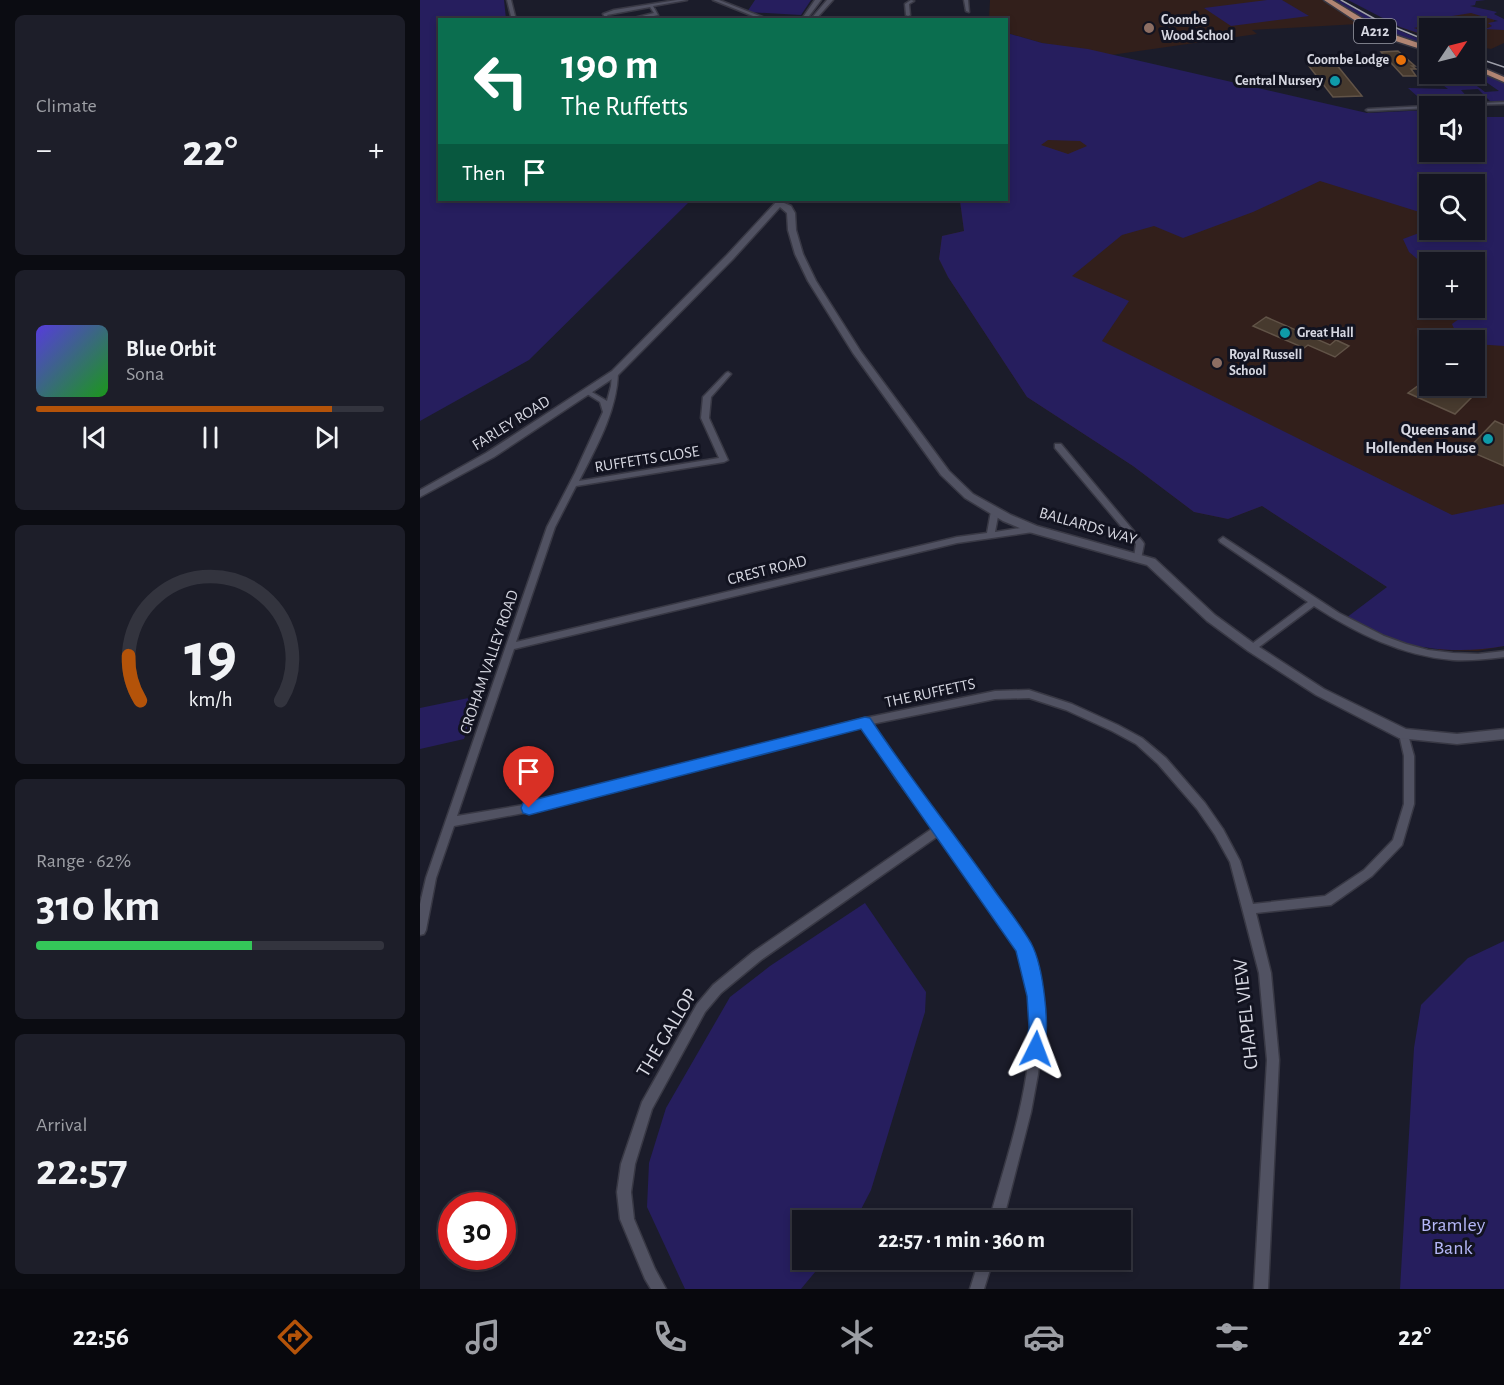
<!DOCTYPE html>
<meta charset="utf-8">
<style>
:root{--surface:#141520;--page:#1d1e29;--text:#f1f3f6;--muted:#9d9fa5;--line:#33343e;--accent:#b45309}
body{margin:0;font-family:"Alegreya Sans",sans-serif;background:var(--page);color:var(--text);height:100vh;display:flex;flex-direction:column;font-size:22px;white-space:nowrap}
*{box-sizing:border-box;margin:0}
p{font-size:20px;color:var(--muted)}
.icon{flex:none;width:33px;height:33px;fill:none;stroke:currentColor;stroke-width:2;stroke-linecap:round;stroke-linejoin:round}
.map{position:relative;flex:1;overflow:hidden}
.side{display:flex;flex-direction:column;gap:15px;padding:15px;background:#0b0c12;width:420px}
.side>*{flex:none}
.top-card{position:absolute;left:18px;top:18px;width:570px;height:183px;border-radius:0px;box-shadow:0 3px 9px #0003,0 0 0 2px var(--line);background:#0b6e4f;color:#fff;overflow:hidden}
.needle{width:39px;rotate:55deg}
.buttons{position:absolute;left:999px;top:18px;display:grid;gap:12px}
.buttons a{display:grid;place-items:center;width:66px;height:66px;border-radius:0px;background:var(--surface);box-shadow:0 3px 9px #0003,0 0 0 2px var(--line);font-size:30px}
.speed{position:absolute;left:18px;top:1192px;display:flex;gap:12px;font-size:30px;font-weight:700;text-align:center}
.speed>*{display:grid;place-content:center;width:78px;height:78px;border-radius:50%;background:var(--surface);box-shadow:0 3px 9px #0003,0 0 0 2px var(--line);line-height:1}
.speed .limit{border:9px solid #d22;background:#fff;color:#111}
.pin{position:absolute;display:grid;place-items:center;width:51px;height:51px;color:#fff;margin:-62px -26px;border-radius:50% 50% 50% 0;rotate:-45deg;box-shadow:0 0 6px #0007}
.pin .icon{rotate:45deg}
.me{position:absolute;width:66px;margin:-33px;rotate:3deg;stroke-linejoin:round;filter:drop-shadow(0 0 4px #0008)}
.turn{display:flex;align-items:center;gap:21px;height:126px;padding:0 24px;font-size:27px}
.turn .icon{width:78px;height:78px;stroke-width:2.5}
.turn b{display:block;font-size:42px;line-height:51px}
.then{display:flex;align-items:center;height:57px;padding:0 24px;background:#0003;gap:12px;font-size:22px}
.big{font-size:45px;font-weight:600;line-height:1.1}
.side .tile{flex:1;display:flex;flex-direction:column;justify-content:center;gap:9px;min-width:0;padding:0 21px;border-radius:9px;background:var(--page)}
.side .dial{align-items:center;gap:0}
.dial svg{height:156px;overflow:visible;fill:none;stroke:var(--line);stroke-width:7;stroke-linecap:round;text-anchor:middle}
.dial text{fill:var(--text);stroke:none}
.song{display:flex;align-items:center;gap:18px}
.cover{width:72px;height:72px;border-radius:9px;background:linear-gradient(135deg,hsl(250 70% 55%),hsl(120 70% 35%))}
.played{height:6px;border-radius:3px;background:linear-gradient(90deg,var(--accent) 85%,var(--line) 85%)}
.keys{display:flex;justify-content:space-around;direction:ltr}
.heat{display:flex;justify-content:space-between;align-items:center;font-size:33px;direction:ltr}
.charge{height:9px;border-radius:4px;background:linear-gradient(90deg,#34c759 62%,var(--line) 0)}
.trip{position:absolute;left:372px;top:1210px;width:339px;height:60px;border-radius:0px;background:var(--surface);box-shadow:0 3px 9px #0003,0 0 0 2px var(--line);font-weight:600;line-height:60px;text-align:center}
.tab-bar{display:flex;height:96px;justify-content:space-around;align-items:center;background:#08080d;color:var(--muted)}
.tab-bar .icon{width:42px;height:42px}
.tab-bar .active{color:var(--accent)}
.tab-bar b{font-size:27px;color:var(--text)}
main{display:flex;flex:1;min-height:0}
.map>svg:first-child{display:block}
.education{fill:#321f1b;fill-rule:evenodd}
.green{fill:#261e5e;fill-rule:evenodd}
.building{fill:#473a2e;stroke:#615347;stroke-width:1.5}
.lines{fill:none;stroke-linecap:round;stroke-linejoin:round}
.minor-casing{stroke:#383844;stroke-width:3}
.tertiary-casing{stroke:#383844;stroke-width:3}
.primary-casing{stroke:#383844;stroke-width:3}
.minor{fill:#515262;fill-rule:evenodd}
.tertiary{fill:#515262;fill-rule:evenodd}
.primary{fill:#b18573;fill-rule:evenodd}
.tram{stroke:#9fa0ab;stroke-width:1.5}
.route{fill:#1a73e8;stroke:#114b97;stroke-width:1.5}
.education-dot{fill:#8d6e63;stroke:#121320;stroke-width:2}
.food-dot{fill:#e8710a;stroke:#121320;stroke-width:2}
.culture-dot{fill:#0f9aa8;stroke:#121320;stroke-width:2}
.labels{text-anchor:middle;dominant-baseline:central;stroke-width:6;stroke-linejoin:round;paint-order:stroke}
.far-poi-label{font-size:14px;font-weight:bold;fill:#d6d7e1;stroke:#121320;text-anchor:start}
.shield{fill:#121320;stroke:#9b9ca7;stroke-width:1.5}
.shield-label{font-size:15px;font-weight:bold;fill:#d6d7e1}
.street-label{font-size:16px;fill:#d6d7e1;stroke:#121320}
.poi-label{font-size:16px;font-weight:bold;fill:#d6d7e1;stroke:#121320;text-anchor:end}
.near-street-label{font-size:20px;fill:#d6d7e1;stroke:#121320}
.near-park-label{font-size:20px;fill:#b5b7f7;stroke:#121320}
</style>
<main>
<section class="side">
<div class="tile"><p>Climate</p>
<div class="heat"><a>−</a><b class="big">22°</b><a>+</a></div>
</div>
<div class="tile">
<div class="song"><i class="cover"></i><div><b>Blue Orbit</b><p>Sona</p></div></div>
<div class="played"></div>
<div class="keys"><svg class="icon" aria-label="previous" viewBox="0 0 24 24"><path d="M18 5L8 12l10 7zM5 5v14"/></svg><svg class="icon" aria-label="pause" viewBox="0 0 24 24"><path d="M8 5v14M16 5v14"/></svg><svg class="icon" aria-label="next" viewBox="0 0 24 24"><path d="M6 5l10 7-10 7zM19 5v14"/></svg></div>
</div>
<div class="tile dial"><svg viewBox="0 0 100 80">
<path d="M14 69A42 42 0 1 1 86 69"/>
<path d="M14 69A42 42 0 0 1 8 46" stroke="#b45309"/>
<text x="50" y="56" font-size="32" font-weight="700">19</text>
<text x="50" y="72" font-size="11">km/h</text>
</svg></div>
<div class="tile"><p>Range · 62%</p><b class="big">310 km</b><div class="charge"></div></div>
<div class="tile"><p>Arrival</p><b class="big">22:57</b></div>
</section>
<div class="map">
<svg width="1084" height="1289" viewBox="0 0 1084 1289">
<rect width="100%" height="100%" fill="#1b1c2a"/>
<path class="education" d="M570,0H903L938,24L832,30L837,34L691,55L622,43L587,33L586,20H569Z
M1057,10L1077,16L1071,26L1084,29V43L1071,49L1055,46L1054,28H1010L1009,38L980,27Z
M587,40L1009,189L1010,230H1054L1084,201V646L1058,651L1019,650L967,587L842,506L808,519L774,512L713,466L607,397L528,277L519,259L522,236L544,231L540,201L521,200H586ZM1010,262H1054V308H1010ZM1010,340H1054V386H1010Z"/>
<path class="green" d="M0,0H84L86,19L20,20V200H271L109,360L0,421Z
M335,0H391L381,15L327,12Z
M847,0H862L889,16L811,26L784,8Z
M910,0H919L959,22L1009,43V48L953,27Z
M928,0H1066L1056,1L1055,5L1050,6L1077,12L1074,14L1084,19V30L1064,29L1062,32H1055L1054,28L1033,27C1044,19 1054,27 1068,28L1072,26L1068,23L1078,21L1051,13L1026,17L1023,21L1009,20L1012,24L994,28L1006,32L1001,34L980,27Z
M587,33L622,43L668,49L947,113L1009,110L1010,152H1054L1055,117H1084V346L1055,344L1054,340H1048L1037,335L1032,324L1043,316L1031,308H1054V262H1010L1009,269L989,252L983,239L999,233H1017L1014,230H1054V184H1010L1009,215L900,181L833,212L763,238L734,226L702,235L652,276L709,301L682,341L1032,515L1084,504V646C1047,653 1009,651 973,640C957,635 941,625 926,618L967,587L842,506L808,519L774,512L713,466L607,397L528,277L519,259L522,236L544,231L540,201L521,200H586ZM628,140L660,141L667,146L648,154L621,145Z
M1055,71H1059L1084,83V101H1070L1058,89L1041,90L1052,102L1006,104L988,88L1028,89L1019,82L1022,78C1036,72 1054,83 1065,92L1079,91L1066,82L1044,74H1054Z
M58,696L44,739L0,749V708Z
M445,903L506,992L505,1012L451,1190L435,1221H382V1260H405L381,1289H265L227,1207L229,1163L246,1108L310,997L350,966Z
M1084,941V1289H980L994,1048L1001,1005L1048,958Z"/>
<path class="building" d="M978,51L995,66H992L996,69H991L996,76H983L961,52Z
M916,64L942,96L913,97L888,65Z
M846,317L910,345L916,340L929,346L915,357L888,345L884,348L833,326Z
M1010,377V386H1035L1055,394L1035,414L988,393Z
M1075,421L1084,425V466L1047,450Z"/>
<g class="lines">
<g class="minor-casing">
<path id="minor" d="M87,0H91L96,20H92Z
M257,0H267L233,6L238,15L216,20H206L234,13L230,7L187,15L191,20H187L183,14L194,10Z
M293,0H299L350,20H343Z
M491,0L494,1L489,4L490,15L488,16L486,15L485,4Z
M544,0H548L549,12L546,11Z
M1084,102V104L1010,106V108L948,111L946,110L948,109Z
M195,371L198,373C197,411 176,448 159,481L299,458L281,418L283,397L306,373L308,372L311,374L291,397L289,418L308,460L304,462L156,486L135,527L96,642L537,537L567,533L571,511L575,508L579,511L575,532L613,526L617,529L613,532L537,543L94,649L37,816L109,804L445,718L575,691L609,690L652,704L698,725L722,738L746,758L785,803L803,829L820,861L833,904L905,896L944,870L973,840L984,804V756L979,734L981,731L984,730L987,731L994,756V804L982,845L952,876L911,905L836,913L851,973L859,1060L848,1289H834L847,1060L839,973L810,862L795,835L777,809L738,764L716,744L692,731L646,710L609,698L575,699L452,724L483,771L598,927L614,964L621,999L622,1036L618,1074L611,1112L583,1221H569C593,1134 636,1023 591,936C584,924 575,913 567,903C551,880 534,858 518,836L341,960L301,993L285,1012L232,1109L215,1164L211,1192L214,1219L235,1269L246,1289H231L225,1279L200,1219L197,1192L201,1164L222,1102L277,1004L293,985L333,952L513,828L475,777L443,726L109,812L34,826L16,878L6,930L4,934L0,935V904L6,878L127,527L155,473L183,412L180,402L164,392L168,390L170,391L187,401L191,386L192,373Z
M635,444H641L723,542L724,544L721,559H715L714,557L716,544L635,448Z
M803,537L919,613L964,636L986,644L1008,650L1033,653L1058,654L1084,651V657C1067,659 1050,661 1033,660C982,656 936,633 894,606L835,650H829L827,648L829,646L888,602L800,542L799,540Z
M559,1260H573L564,1289H550Z"/>
</g>
<g class="tertiary-casing">
<path id="tertiary" d="M395,0H401L386,20H381Z
M407,0H413L395,20H390Z
M358,200H365L364,203L371,206L375,213L376,230L383,254L396,281L441,352L529,471L553,494L591,515L617,526L735,559L795,615L836,645L904,689L986,729L1037,734L1084,729V739L1037,744L979,738L896,695L828,651L787,621L727,565L609,532L583,521L545,498L521,475L433,353L388,281L375,254L368,230L367,213L360,207L313,259L198,375L74,457L0,497V490L66,453L192,371L307,255Z"/>
</g>
<g class="primary-casing">
<path id="primary" d="M904,0H912L963,31L1010,47V52L957,35Z
M1054,64L1084,77V82L1054,69Z"/>
</g>
<use href="#minor" class="minor"/>
<use href="#tertiary" class="tertiary"/>
<use href="#primary" class="primary"/>
<path class="tram" d="M921,0L955,19L1010,42
M1054,57L1084,67"/>
</g>
<path class="route" d="M445,717L450,718C489,777 533,832 574,890C586,907 600,924 611,943C623,965 632,1031 622,1055L616,1058L609,1055L606,1049L609,1027L607,996L596,951L441,729L109,815L103,813L101,808L103,803L109,801Z"/>
<g class="education-dot">
<circle cx="729" cy="28" r="6"/>
<circle cx="797" cy="363" r="6"/>
</g>
<circle class="food-dot" cx="981" cy="60" r="6"/>
<g class="culture-dot">
<circle cx="915" cy="81" r="6"/>
<circle cx="865" cy="333" r="6"/>
<circle cx="1068" cy="439" r="6"/>
</g>
<g class="labels">
<g class="far-poi-label">
<text x="741" y="20">Coombe<tspan x="741" dy="16">Wood School</tspan></text>
<text x="969" y="60" text-anchor="end">Coombe Lodge</text>
<text x="903" y="81" text-anchor="end">Central Nursery</text>
<text x="877" y="333">Great Hall</text>
<text x="809" y="355">Royal Russell<tspan x="809" dy="16">School</tspan></text>
</g>
<rect class="shield" x="934" y="19" width="42" height="24" rx="4.5"/>
<g class="shield-label">
<text x="955" y="31">A212</text>
</g>
<g class="street-label">
<text transform="translate(91 423) rotate(-32)">FARLEY ROAD</text>
<text transform="translate(227 459) rotate(-9)">RUFFETTS CLOSE</text>
<text transform="translate(668 526) rotate(16)">BALLARDS WAY</text>
<text transform="translate(347 570) rotate(-14)">CREST ROAD</text>
<text transform="translate(69 662) rotate(-71)">CROHAM VALLEY ROAD</text>
<text transform="translate(510 693) rotate(-12)">THE RUFFETTS</text>
</g>
<g class="poi-label">
<text x="1056" y="430">Queens and<tspan x="1056" dy="18">Hollenden House</tspan></text>
</g>
<g class="near-street-label">
<text transform="translate(826 1014) rotate(-96)">CHAPEL VIEW</text>
<text transform="translate(247 1033) rotate(-59)">THE GALLOP</text>
</g>
<g class="near-park-label">
<text x="1033" y="1225">Bramley<tspan x="1033" dy="23">Bank</tspan></text>
</g>
</g>
</svg>
<div class="buttons">
<a><svg class="needle" viewBox="-14 -14 28 28"><path d="M0-13l5 13h-10z" fill="#e53935"/><path d="M0 13l5-13h-10z" fill="#9d9fa5"/></svg></a>
<a><svg class="icon" aria-label="sound" viewBox="0 0 24 24"><path d="M4 9h4l5-4v14l-5-4H4zM17 9q2 3 0 6"/></svg></a>
<a><svg class="icon" aria-label="search" viewBox="0 0 24 24"><circle cx="10" cy="10" r="6"/><path d="M15 15l6 6"/></svg></a>
<a>+</a>
<a>−</a>
</div>
<div class="speed"><div class="limit">30</div></div>
<div class="pin" style="left:109px;top:808px;background:#d93025"><svg class="icon" aria-label="arrive" viewBox="0 0 24 24"><path d="M6 21V4h12l-3 4 3 4H6"/></svg></div>
<svg class="me" style="left:616px;top:1049px" viewBox="-20 -20 40 40"><path d="M0-17L14 15 0 8-14 15z" fill="#1a73e8" stroke="#fff" stroke-width="4"/></svg>
<div class="trip">22:57 · 1 min · 360 m</div>
<div class="top-card">
<div class="turn"><svg class="icon" aria-label="left" viewBox="0 0 24 24"><path d="M17 20v-9H6M10 6l-5 5 5 5"/></svg><div><b>190 m</b>The Ruffetts</div></div>
<div class="then">Then<svg class="icon" aria-label="arrive" viewBox="0 0 24 24"><path d="M6 21V4h12l-3 4 3 4H6"/></svg></div>
</div>
</div>
</main>
<nav class="tab-bar">
<b>22:56</b>
<svg class="icon active" aria-label="directions" viewBox="0 0 24 24"><path d="M12 3l9 9-9 9-9-9zM9 14v-3h6M13 9l2 2-2 2"/></svg>
<svg class="icon" aria-label="music" viewBox="0 0 24 24"><path d="M9 18V5l10-2v13"/><circle cx="6" cy="18" r="3"/><circle cx="16" cy="16" r="3"/></svg>
<svg class="icon" aria-label="phone" viewBox="0 0 24 24"><path d="M5 4h4l2 5-3 2q2 4 5 5l2-3 5 2v4C11 20 4 13 5 4z"/></svg>
<svg class="icon" aria-label="climate" viewBox="0 0 24 24"><path d="M12 3v18M4 7l16 10M4 17L20 7"/></svg>
<svg class="icon" aria-label="car" viewBox="0 0 24 24"><path d="M5 17H2v-5l4-1 3-4h7l3 4 3 1v5h-3M9 17h6M6 11h13"/><circle cx="7" cy="17" r="2"/><circle cx="17" cy="17" r="2"/></svg>
<svg class="icon" aria-label="filters" viewBox="0 0 24 24"><path d="M4 7h16M4 17h16"/><circle cx="9" cy="7" r="2"/><circle cx="15" cy="17" r="2"/></svg>
<b>22°</b>
</nav>
